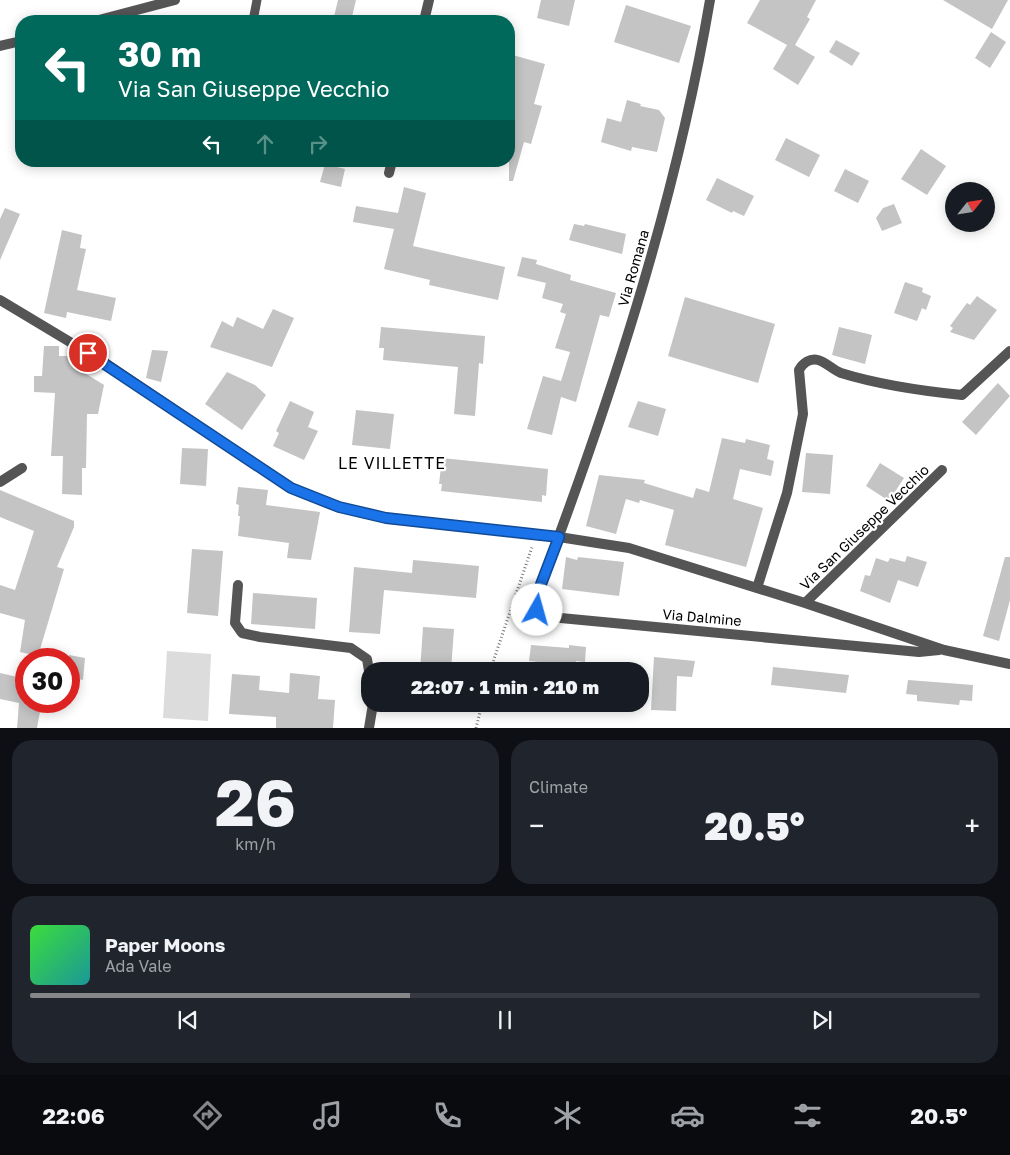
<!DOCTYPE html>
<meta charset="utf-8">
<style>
:root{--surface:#171b24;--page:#20242c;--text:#f1f3f6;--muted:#9ea1a6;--line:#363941;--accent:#858687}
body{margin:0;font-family:"Golos Text",sans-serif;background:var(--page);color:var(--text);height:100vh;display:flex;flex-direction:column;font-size:19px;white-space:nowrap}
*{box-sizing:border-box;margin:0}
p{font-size:16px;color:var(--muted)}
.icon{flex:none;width:28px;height:28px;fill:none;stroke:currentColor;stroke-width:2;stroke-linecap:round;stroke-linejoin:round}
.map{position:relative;height:728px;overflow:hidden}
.drawer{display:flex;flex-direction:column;gap:12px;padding:12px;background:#0d0f14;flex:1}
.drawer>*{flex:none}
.guide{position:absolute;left:15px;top:15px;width:500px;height:152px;border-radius:20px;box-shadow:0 2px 12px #0003;background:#00695c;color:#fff;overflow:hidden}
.needle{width:32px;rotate:60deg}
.controls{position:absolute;left:945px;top:182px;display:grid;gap:10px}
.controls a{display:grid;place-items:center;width:50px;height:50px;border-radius:50%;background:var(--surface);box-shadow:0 2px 12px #0003;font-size:25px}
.speed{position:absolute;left:15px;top:648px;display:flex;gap:10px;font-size:25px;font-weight:700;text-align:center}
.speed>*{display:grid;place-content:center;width:65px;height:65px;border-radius:50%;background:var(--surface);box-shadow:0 2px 12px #0003;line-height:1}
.speed .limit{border:8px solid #d22;background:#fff;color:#111}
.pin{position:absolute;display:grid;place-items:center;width:42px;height:42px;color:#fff;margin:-21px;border:2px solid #fff;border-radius:50%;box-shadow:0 1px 5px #0007}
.me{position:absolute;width:55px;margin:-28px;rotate:7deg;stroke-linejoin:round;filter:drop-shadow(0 0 4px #0008)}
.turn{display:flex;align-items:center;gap:18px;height:105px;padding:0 20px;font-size:22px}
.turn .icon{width:65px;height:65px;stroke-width:2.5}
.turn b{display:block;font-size:35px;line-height:42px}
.lanes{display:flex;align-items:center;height:48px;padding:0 20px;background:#0003;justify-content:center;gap:25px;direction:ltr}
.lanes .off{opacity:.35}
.big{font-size:38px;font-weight:800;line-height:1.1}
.drawer .widget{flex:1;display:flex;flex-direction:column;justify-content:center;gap:8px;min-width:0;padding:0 18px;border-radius:20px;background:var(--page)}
.drawer .dial{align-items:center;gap:0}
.dial b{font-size:65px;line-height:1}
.song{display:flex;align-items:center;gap:15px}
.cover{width:60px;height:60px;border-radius:8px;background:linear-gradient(135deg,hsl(120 70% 55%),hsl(180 70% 35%))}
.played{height:5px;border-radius:2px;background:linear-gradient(90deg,var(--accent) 40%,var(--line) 40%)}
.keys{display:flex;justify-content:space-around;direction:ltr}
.heat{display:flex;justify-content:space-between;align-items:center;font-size:28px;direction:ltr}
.drawer .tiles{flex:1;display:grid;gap:12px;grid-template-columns:1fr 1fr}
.widget:last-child{grid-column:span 2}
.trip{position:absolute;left:361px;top:662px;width:288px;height:50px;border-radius:20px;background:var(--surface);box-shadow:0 2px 12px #0003;font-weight:800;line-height:50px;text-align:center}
.dock{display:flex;height:80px;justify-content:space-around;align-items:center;background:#090b0e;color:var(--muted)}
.dock .icon{width:35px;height:35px}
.dock .active{color:var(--accent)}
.dock b{font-size:22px;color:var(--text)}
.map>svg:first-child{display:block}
.green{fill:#dcdcdc}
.building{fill:#c4c4c4}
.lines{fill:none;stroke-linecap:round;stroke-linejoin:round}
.path{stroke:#777;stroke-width:3;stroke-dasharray:1 2.5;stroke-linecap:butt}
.lane{stroke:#555;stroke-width:9}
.street{stroke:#555;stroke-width:10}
.route-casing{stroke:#114b97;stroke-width:12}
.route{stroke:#1a73e8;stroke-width:9}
.labels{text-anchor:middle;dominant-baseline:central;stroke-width:4.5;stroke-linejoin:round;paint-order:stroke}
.street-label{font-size:14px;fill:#000;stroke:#fff}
.quarter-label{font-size:16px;letter-spacing:1px;fill:#000;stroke:#fff}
</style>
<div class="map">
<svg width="1010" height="728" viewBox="0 0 1010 728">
<rect width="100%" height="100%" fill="#fff"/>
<path class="green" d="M167,651L211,654L208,721L163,718Z"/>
<path class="building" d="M338,0H356L351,21H333Z
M541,0H575L569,26L537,18Z
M760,0H816L807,17L810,19L795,45L815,57L798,85L773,69L787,45L747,23Z
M943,0H1008L992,29Z
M626,5L691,26L679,63L614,42Z
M991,32L1006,42L990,68L975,58Z
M836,40L860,53L852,66L829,52Z
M509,54L545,64L534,104L542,106L531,144L524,142L513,181H509Z
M627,100L641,104L640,106L659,110L665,118L657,152L632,147L631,151L601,142L607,118L621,122Z
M786,138L820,155L809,177L775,160Z
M921,149L946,166L927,195L901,179Z
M325,164L345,169L341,187L320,182Z
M845,169L869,181L858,203L834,191Z
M717,178L754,196L744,216L733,211L732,213L706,200Z
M404,187L426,193L413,246L505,267L498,300L429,285L430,280L384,269L394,229L353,222L356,206L398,213Z
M894,204L902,223L882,231L876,218L883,208Z
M5,208L20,214L0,260V219Z
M574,224L584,226L585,224L626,234L622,254L569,240Z
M62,230L82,235L80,248L86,249L77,290L116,298L111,321L67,312L66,318L44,313Z
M522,257L537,260L536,264L571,275L570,280L616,293L609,317L600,315L576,402L561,397L552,435L527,429L543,376L561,381L570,352L555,348L566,314L560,312L563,304L542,298L546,283L517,276Z
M905,282L923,288L922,292L931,296L926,310L922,308L917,321L894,313Z
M977,296L997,310L974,340L950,332L953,328L950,326L967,303L970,305Z
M685,297L775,324L758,383L668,356Z
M273,309L294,318L272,367L210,347L222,321L233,327L237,317L263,329Z
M381,327L485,336L483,364L479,363L475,416L454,414L458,367L383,360L384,348H379Z
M839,327L872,335L865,364L832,355Z
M44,346H59V356H72V365L104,385L98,414H87L86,468H82V495L62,494L63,456H51L55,393L34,392V376H42Z
M152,350L168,351L161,382L146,378Z
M227,372L255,385L266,395L242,430L205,404Z
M998,383L1010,396L976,435L962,422Z
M290,401L314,412L308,427L318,431L304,460L273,446L279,433L276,431Z
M638,401L666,409L658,436L628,427Z
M356,410L394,414L390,449L352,445Z
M722,438L745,443L746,439L770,445L767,459L774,461L771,476L740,469L733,499L763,508L746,567L665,545L674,510L640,500L639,503L626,499L616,534L586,526L599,475L645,480L644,483L693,498L696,488L709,492Z
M182,448L208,449L206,486L180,484Z
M806,453L833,455L830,494L802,492Z
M442,458L548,469L546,496L542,495V502L441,491L442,484H439Z
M880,463L904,478L889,501L866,486Z
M238,487L268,490L266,505L320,512L311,560L287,558L289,543L238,536L240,516H238L239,505L236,504Z
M0,490L74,521V527L57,567L64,569L38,656L20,652L25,620L0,613V585L15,590L34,531L0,517Z
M192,549L223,551L218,616L187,613Z
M907,556L927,562L918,587L898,580L890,603L860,591L865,575L870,576L876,558L888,562L890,558L905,562Z
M566,557L577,560L578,557L624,562L619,596L562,589Z
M1005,557H1010V600L999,641L983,636Z
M413,560L479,566L476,598L384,590L380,634L349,632L354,567L412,573Z
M253,593L317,598L315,629L251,624Z
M423,627L454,629L451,671H420Z
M531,645L569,648V645L586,647L585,662L576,661L575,666L529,661Z
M69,655L85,658L83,680L69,677Z
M654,657L695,661L692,677L677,676L676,711L651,710Z
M773,667L849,675L846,693L771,685Z
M0,673L26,679V701H42L37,728H17L19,703L0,699Z
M290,673L320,676L318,699L335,700L333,728H276V717L229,714L232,674L260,676L259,690L289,693Z
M908,680L973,685L972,701L960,700L959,705L917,701V695L906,694Z"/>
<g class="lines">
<path class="path" d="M490,671L532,547
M476,728L482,704"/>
<path class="lane" d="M253,21L257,0"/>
<path class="street" d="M710,0C675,206 609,405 535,600L537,610L550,617L919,652L939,650
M95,21L175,0
M424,21L429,0
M0,46L21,41
M389,173L392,161
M0,300L105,363L291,488L339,507L386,518L559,537L629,548L805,603L944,650L1010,664
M0,482L22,468
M238,585L235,623L242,633L260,637L351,648L367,659L370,677
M757,588L787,493L803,414L799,370C803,363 810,358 818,360C826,362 833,370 841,373C880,385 922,391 962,395L1010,351
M805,603L942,470
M369,728L373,704"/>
</g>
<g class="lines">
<g class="route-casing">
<path id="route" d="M88,353L291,488L339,507L386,518L559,537L535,600L537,610"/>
</g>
<use href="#route" class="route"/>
</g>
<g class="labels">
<g class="street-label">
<text transform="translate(633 268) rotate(-74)">Via Romana</text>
<text transform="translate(864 527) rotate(-44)">Via San Giuseppe Vecchio</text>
<text transform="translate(702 617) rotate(5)">Via Dalmine</text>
</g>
<g class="quarter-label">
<text x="392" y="463">LE VILLETTE</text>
</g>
</g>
</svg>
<div class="controls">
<a><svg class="needle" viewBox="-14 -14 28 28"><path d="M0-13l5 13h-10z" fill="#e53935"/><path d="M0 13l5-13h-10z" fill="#9ea1a6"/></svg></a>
</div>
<div class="speed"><div class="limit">30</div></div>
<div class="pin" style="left:88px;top:353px;background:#d93025"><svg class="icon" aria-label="arrive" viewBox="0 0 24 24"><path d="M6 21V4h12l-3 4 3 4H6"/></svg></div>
<svg class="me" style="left:537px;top:610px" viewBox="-20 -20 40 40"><circle r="19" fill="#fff"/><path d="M0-13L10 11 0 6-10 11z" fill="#1a73e8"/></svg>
<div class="trip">22:07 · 1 min · 210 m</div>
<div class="guide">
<div class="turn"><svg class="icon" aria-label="left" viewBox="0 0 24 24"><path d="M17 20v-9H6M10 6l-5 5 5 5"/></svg><div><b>30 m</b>Via San Giuseppe Vecchio</div></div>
<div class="lanes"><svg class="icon" aria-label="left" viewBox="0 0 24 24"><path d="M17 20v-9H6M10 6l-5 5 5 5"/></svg><svg class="icon off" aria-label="ahead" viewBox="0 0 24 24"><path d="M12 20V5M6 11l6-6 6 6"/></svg><svg class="icon off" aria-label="right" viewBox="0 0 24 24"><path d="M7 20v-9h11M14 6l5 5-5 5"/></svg></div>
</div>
</div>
<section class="drawer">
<div class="tiles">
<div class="widget dial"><b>26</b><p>km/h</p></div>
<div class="widget"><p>Climate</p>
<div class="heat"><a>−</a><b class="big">20.5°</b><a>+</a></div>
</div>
<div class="widget">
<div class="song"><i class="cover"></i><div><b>Paper Moons</b><p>Ada Vale</p></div></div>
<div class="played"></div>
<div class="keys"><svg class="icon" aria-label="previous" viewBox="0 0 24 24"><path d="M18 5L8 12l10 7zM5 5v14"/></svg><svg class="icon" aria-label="pause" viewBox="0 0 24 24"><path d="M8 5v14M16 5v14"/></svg><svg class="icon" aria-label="next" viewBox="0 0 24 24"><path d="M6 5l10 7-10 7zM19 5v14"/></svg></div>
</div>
</div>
</section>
<nav class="dock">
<b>22:06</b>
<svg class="icon active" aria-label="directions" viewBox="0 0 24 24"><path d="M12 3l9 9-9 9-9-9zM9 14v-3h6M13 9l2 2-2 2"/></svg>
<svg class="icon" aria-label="music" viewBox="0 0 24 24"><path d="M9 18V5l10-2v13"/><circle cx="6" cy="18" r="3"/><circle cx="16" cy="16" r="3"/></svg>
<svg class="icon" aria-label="phone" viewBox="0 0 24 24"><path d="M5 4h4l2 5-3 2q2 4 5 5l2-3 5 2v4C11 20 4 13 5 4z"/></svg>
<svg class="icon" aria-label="climate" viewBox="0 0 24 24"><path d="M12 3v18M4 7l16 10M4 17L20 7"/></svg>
<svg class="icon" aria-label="car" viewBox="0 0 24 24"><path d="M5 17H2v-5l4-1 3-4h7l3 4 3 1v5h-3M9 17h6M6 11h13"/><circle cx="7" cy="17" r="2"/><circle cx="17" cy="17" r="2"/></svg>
<svg class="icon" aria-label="filters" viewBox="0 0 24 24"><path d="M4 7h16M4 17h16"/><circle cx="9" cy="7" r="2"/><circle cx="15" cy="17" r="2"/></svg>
<b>20.5°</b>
</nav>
